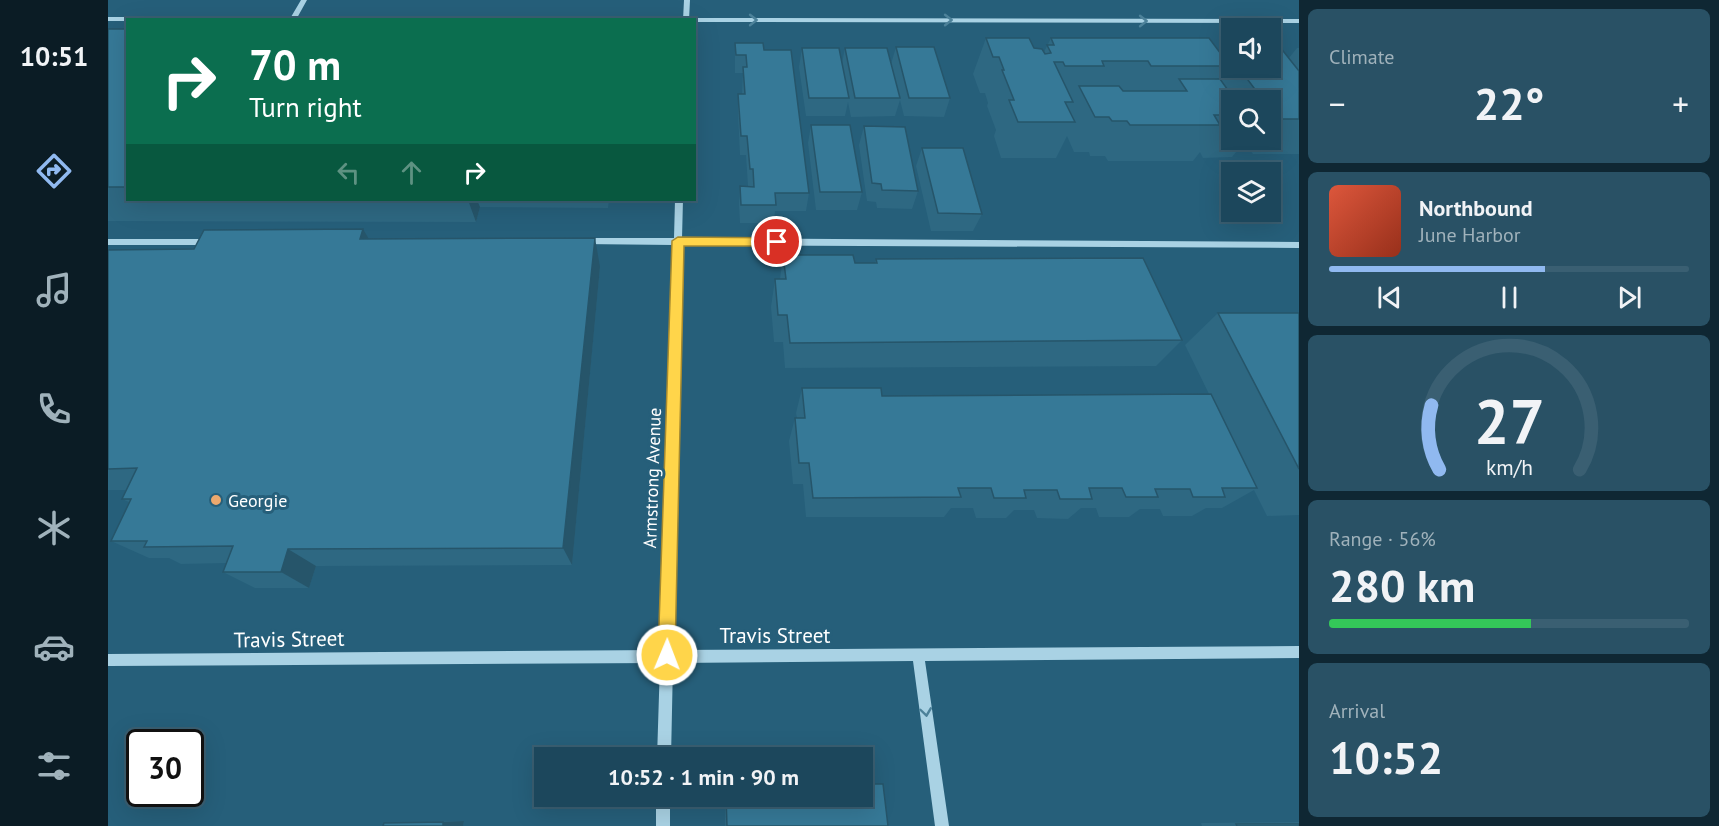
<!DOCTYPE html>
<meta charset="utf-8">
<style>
:root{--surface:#1c475c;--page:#295165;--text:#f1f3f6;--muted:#a0b2bb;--line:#3a5f72;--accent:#90b9f0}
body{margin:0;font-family:"PT Sans",sans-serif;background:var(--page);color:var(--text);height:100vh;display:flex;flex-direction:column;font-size:22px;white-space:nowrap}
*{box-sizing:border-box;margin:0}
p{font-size:20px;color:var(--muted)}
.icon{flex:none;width:33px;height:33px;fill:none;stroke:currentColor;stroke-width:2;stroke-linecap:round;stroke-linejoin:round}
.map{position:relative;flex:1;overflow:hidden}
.side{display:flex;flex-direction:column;gap:9px;padding:9px;background:#0f2733;width:420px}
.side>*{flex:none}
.top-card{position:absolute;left:18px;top:18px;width:570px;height:183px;border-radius:0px;box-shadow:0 6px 24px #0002,0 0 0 2px var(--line);background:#0b6e4f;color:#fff;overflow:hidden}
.buttons{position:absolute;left:1113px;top:18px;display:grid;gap:12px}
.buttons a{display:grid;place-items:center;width:60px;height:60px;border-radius:0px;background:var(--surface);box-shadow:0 6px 24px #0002,0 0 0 2px var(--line);font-size:30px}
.speed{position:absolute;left:18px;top:729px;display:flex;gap:12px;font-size:30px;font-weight:700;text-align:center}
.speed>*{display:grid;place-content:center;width:78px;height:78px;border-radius:50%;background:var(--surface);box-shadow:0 6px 24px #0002,0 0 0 2px var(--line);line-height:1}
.speed .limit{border:3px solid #111;border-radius:9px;background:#fff;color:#111}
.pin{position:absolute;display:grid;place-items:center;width:51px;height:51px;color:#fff;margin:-26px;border:3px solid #fff;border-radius:50%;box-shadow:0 2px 6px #0007}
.me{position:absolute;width:66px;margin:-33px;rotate:1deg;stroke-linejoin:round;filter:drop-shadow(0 0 4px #0008)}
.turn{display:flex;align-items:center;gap:21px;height:126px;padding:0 24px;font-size:27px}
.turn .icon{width:78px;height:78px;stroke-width:2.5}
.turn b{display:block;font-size:42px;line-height:51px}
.lanes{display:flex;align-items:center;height:57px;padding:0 24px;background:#0003;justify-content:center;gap:30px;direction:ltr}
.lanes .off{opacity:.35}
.big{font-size:45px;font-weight:800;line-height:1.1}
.side .card{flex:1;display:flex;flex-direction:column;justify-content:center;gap:9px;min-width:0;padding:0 21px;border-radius:9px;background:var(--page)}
.side .dial{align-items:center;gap:0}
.dial svg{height:156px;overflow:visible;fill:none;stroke:var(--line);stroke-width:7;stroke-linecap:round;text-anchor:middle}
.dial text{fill:var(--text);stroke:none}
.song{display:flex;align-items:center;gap:18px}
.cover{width:72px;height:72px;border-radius:9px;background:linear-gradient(135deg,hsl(10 70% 55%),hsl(10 70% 35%))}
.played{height:6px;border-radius:3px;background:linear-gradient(90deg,var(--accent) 60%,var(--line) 60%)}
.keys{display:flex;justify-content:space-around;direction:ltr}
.heat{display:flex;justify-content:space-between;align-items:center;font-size:33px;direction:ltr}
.charge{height:9px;border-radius:4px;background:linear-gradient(90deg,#34c759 56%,var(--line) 0)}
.trip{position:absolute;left:426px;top:747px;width:339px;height:60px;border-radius:0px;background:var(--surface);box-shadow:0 6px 24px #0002,0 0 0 2px var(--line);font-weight:800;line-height:60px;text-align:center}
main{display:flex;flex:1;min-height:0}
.menu{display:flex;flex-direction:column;width:108px;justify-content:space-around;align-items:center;background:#0b1c25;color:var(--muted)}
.menu .icon{width:42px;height:42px}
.menu .active{color:var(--accent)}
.menu b{font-size:27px;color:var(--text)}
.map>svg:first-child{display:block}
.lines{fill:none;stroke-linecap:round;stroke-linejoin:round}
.minor{fill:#a9d2e4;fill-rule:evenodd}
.wall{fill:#2e6882;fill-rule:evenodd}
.shaded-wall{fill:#26556a}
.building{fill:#367997;stroke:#26556a;stroke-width:1.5}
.oneway{stroke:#4d829a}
.route{fill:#ffd54a;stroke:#a68a30;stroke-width:1.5}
.poi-dot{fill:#eca96e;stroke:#265f7a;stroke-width:2}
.labels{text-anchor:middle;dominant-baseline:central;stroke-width:6;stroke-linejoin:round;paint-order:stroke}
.street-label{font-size:18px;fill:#fff;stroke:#265f7a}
.poi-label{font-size:18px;fill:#fff;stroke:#265f7a;text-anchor:start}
.near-street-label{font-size:21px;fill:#fff;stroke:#265f7a}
</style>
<main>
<nav class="menu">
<b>10:51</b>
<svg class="icon active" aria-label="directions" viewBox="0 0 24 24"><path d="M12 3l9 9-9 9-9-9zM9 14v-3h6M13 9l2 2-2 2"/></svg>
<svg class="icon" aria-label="music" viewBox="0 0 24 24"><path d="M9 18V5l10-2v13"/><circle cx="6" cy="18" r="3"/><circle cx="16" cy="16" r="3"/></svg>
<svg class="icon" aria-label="phone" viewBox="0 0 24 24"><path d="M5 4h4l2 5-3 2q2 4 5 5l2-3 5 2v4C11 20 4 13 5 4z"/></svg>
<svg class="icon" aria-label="climate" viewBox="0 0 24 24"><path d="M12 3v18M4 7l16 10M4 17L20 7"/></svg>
<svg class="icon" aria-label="car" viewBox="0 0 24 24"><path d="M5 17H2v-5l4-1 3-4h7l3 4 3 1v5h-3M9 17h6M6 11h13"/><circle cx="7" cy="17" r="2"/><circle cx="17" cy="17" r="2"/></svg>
<svg class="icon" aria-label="filters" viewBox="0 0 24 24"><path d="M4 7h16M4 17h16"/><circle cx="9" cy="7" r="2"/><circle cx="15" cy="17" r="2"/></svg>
</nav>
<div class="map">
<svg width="1191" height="826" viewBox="0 0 1191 826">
<rect width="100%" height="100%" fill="#265f7a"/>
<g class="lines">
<path class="minor" d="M193,0H199L189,18H357L360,20H20V21H0V17H183Z
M576,0H582L581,20H575Z
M586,18L1191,19V23L586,22V20H583Z
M567,200H575L574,238L1191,242V248L574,245L565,650L1191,646V658L817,661L841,826H827L805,661L565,663L563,758H549L552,663L0,666V654L553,650L565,245L474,244L470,241L474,238H566Z
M0,239H105L109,242L105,245H0Z
M548,796H562V826H548Z"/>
</g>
<path class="wall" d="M0,29H20V200H501L500,208L372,207L368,222L0,221Z
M1120,37H1124V68H1162L1181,58L1189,48H1191V154H1145L1140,148L1135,149L1133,146L1124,157L1095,158L1092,152L1085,161H1000L997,156H982L981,152H966L959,136L948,158H893L886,136L888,130L879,106L880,103L877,93H872L865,74L878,38L926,48L936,52L943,38L1111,51ZM1124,100H1162V140H1124Z
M627,43L656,50L701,193L698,211H667L666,223H632L631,204L632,186H640L638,155H632L630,113V94H634L635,73H627Z
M788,47L842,98L836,117L796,116L792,100L787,116L743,117L740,102L737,116H698L691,67L694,48L734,63L737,48L783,64Z
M703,125L754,192L749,210H708L700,143Z
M756,126L810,191L804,209L769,208L768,202L759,201L751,145Z
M814,148L874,214L865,231H823L808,166Z
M261,239L492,267L464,565L208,566L201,588H147L115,572L119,563L73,564L61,558H41L3,541L21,502L14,499L18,490H0V250L86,249Z
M675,255L747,263H767L768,259L1074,340L1048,366L677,368L675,342H666L663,307L667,279H672Z
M1110,313H1191V515L1159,516L1146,490L1114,508H1098L1084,516H1055L1052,509H1032L1021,517H991L988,508H973L960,519L929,518L926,510H906L898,518H868L865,508H843L836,517H698L695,484H685L681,441L687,418H689L688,413L694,388L774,396L1101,394L1077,345Z
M617,796H754L780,826H617Z
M356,821L355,826H275L276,823Z
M1191,822V826H1094L1093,823Z"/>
<path class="shaded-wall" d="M360,200H369L372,207L368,222Z
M255,229L272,258L252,239Z
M487,238L492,267L464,565L455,548Z
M180,549L208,566L201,588L173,572Z
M356,821L355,826H335V822Z"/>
<path class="building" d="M0,29H20V187H0Z
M1162,37H1164L1191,71V119H1174L1169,113H1164L1162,111V100H1155L1131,68H1162Z
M878,38H921L926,48L934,49L937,54L943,53L939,45H946L943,38H1101L1119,62H1115L1118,66H1043L1040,61H994L996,66H957L955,62H946L965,102H957L967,122H910L901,100H906L894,70H896L891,57H885Z
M627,43H655L656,50H683L701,193H667L668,205H633L632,186L646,187L645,169H642L639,136H633L630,94H637L635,67H639L638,55H628Z
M788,47H826L842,98H801Z
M694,48H731L741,98H701Z
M737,48H779L792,98H747Z
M1071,79H1112L1127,100H1124V122H1122L1118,115H1106L1112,125H1022L1019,121H1004L1001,117H987L971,86H1011L1015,91H1079Z
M703,125H742L754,192H712Z
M756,126L797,127L810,191L774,190L773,184L764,183Z
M814,148H855L874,214L830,213Z
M255,229L252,239L487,238L455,548L180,549L173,572H115L125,546L36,547L39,541H3L23,499H14L29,468L0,469V250L86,249L96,230Z
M675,255H745L747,263H769L768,259L1035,258L1074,340L682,343L679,315H670L667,279H678Z
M1110,313H1191V469Z
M694,388H773L774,396L1103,394L1149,488H1114L1117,497H1085L1082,489H1047L1050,497H1018L1014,488H981L984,499H952L949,490H916L918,498H886L883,488H850L853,497L705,498L701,463H691L687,418H697Z
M754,784H775L780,826H619L618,796H754Z
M335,822V826H275L276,823Z
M1128,824H1191V826H1129Z"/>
<defs><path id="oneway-chevron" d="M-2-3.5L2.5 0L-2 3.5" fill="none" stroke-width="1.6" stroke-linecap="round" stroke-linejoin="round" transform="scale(1.5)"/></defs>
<g class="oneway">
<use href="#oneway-chevron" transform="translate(645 20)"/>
<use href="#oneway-chevron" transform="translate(840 20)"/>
<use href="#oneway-chevron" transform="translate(1035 21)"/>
<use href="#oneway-chevron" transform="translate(818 712) rotate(82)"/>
</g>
<path class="route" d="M570,237L669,238L674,242L669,246H576L567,655L565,661L559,664L553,661L550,655L564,241Z"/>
<circle class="poi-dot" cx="108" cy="500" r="6"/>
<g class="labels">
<g class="street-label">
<text transform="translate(544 478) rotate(-88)">Armstrong Avenue</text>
</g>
<g class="poi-label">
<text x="120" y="500">Georgie</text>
</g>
<g class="near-street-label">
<text x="667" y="635">Travis Street</text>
<text transform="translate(181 639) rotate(-1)">Travis Street</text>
</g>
</g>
</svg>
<div class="buttons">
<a><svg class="icon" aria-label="sound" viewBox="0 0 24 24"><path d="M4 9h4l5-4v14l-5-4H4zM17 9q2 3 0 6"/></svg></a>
<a><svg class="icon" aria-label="search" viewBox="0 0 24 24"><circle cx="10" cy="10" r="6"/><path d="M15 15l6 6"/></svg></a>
<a><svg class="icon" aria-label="layers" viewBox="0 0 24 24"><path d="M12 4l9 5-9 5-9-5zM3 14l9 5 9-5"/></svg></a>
</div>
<div class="speed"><div class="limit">30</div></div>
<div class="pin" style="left:669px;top:242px;background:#d93025"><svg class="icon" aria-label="arrive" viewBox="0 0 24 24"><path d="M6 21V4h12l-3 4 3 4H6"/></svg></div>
<svg class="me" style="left:559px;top:655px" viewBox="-20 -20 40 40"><circle r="17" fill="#ffd54a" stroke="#fff" stroke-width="3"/><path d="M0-11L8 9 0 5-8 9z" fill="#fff"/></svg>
<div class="trip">10:52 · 1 min · 90 m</div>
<div class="top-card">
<div class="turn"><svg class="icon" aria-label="right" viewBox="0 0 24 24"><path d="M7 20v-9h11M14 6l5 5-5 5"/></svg><div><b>70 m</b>Turn right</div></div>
<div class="lanes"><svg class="icon off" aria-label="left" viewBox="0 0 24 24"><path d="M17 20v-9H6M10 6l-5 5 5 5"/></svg><svg class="icon off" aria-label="ahead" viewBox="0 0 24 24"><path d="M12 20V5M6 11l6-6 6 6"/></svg><svg class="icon" aria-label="right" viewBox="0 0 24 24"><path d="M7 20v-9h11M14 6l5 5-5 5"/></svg></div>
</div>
</div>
<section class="side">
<div class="card"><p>Climate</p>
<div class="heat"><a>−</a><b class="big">22°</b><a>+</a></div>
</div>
<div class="card">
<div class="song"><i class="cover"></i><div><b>Northbound</b><p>June Harbor</p></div></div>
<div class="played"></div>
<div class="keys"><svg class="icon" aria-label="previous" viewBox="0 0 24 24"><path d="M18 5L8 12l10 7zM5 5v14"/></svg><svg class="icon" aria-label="pause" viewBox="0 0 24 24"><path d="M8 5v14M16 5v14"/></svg><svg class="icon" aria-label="next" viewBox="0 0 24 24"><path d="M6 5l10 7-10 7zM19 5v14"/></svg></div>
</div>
<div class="card dial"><svg viewBox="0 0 100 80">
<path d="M14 69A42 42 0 1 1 86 69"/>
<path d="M14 69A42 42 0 0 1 10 36" stroke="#90b9f0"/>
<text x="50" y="56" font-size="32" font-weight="700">27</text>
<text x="50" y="72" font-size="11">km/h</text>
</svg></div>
<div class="card"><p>Range · 56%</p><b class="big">280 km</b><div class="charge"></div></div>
<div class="card"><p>Arrival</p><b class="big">10:52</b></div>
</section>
</main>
